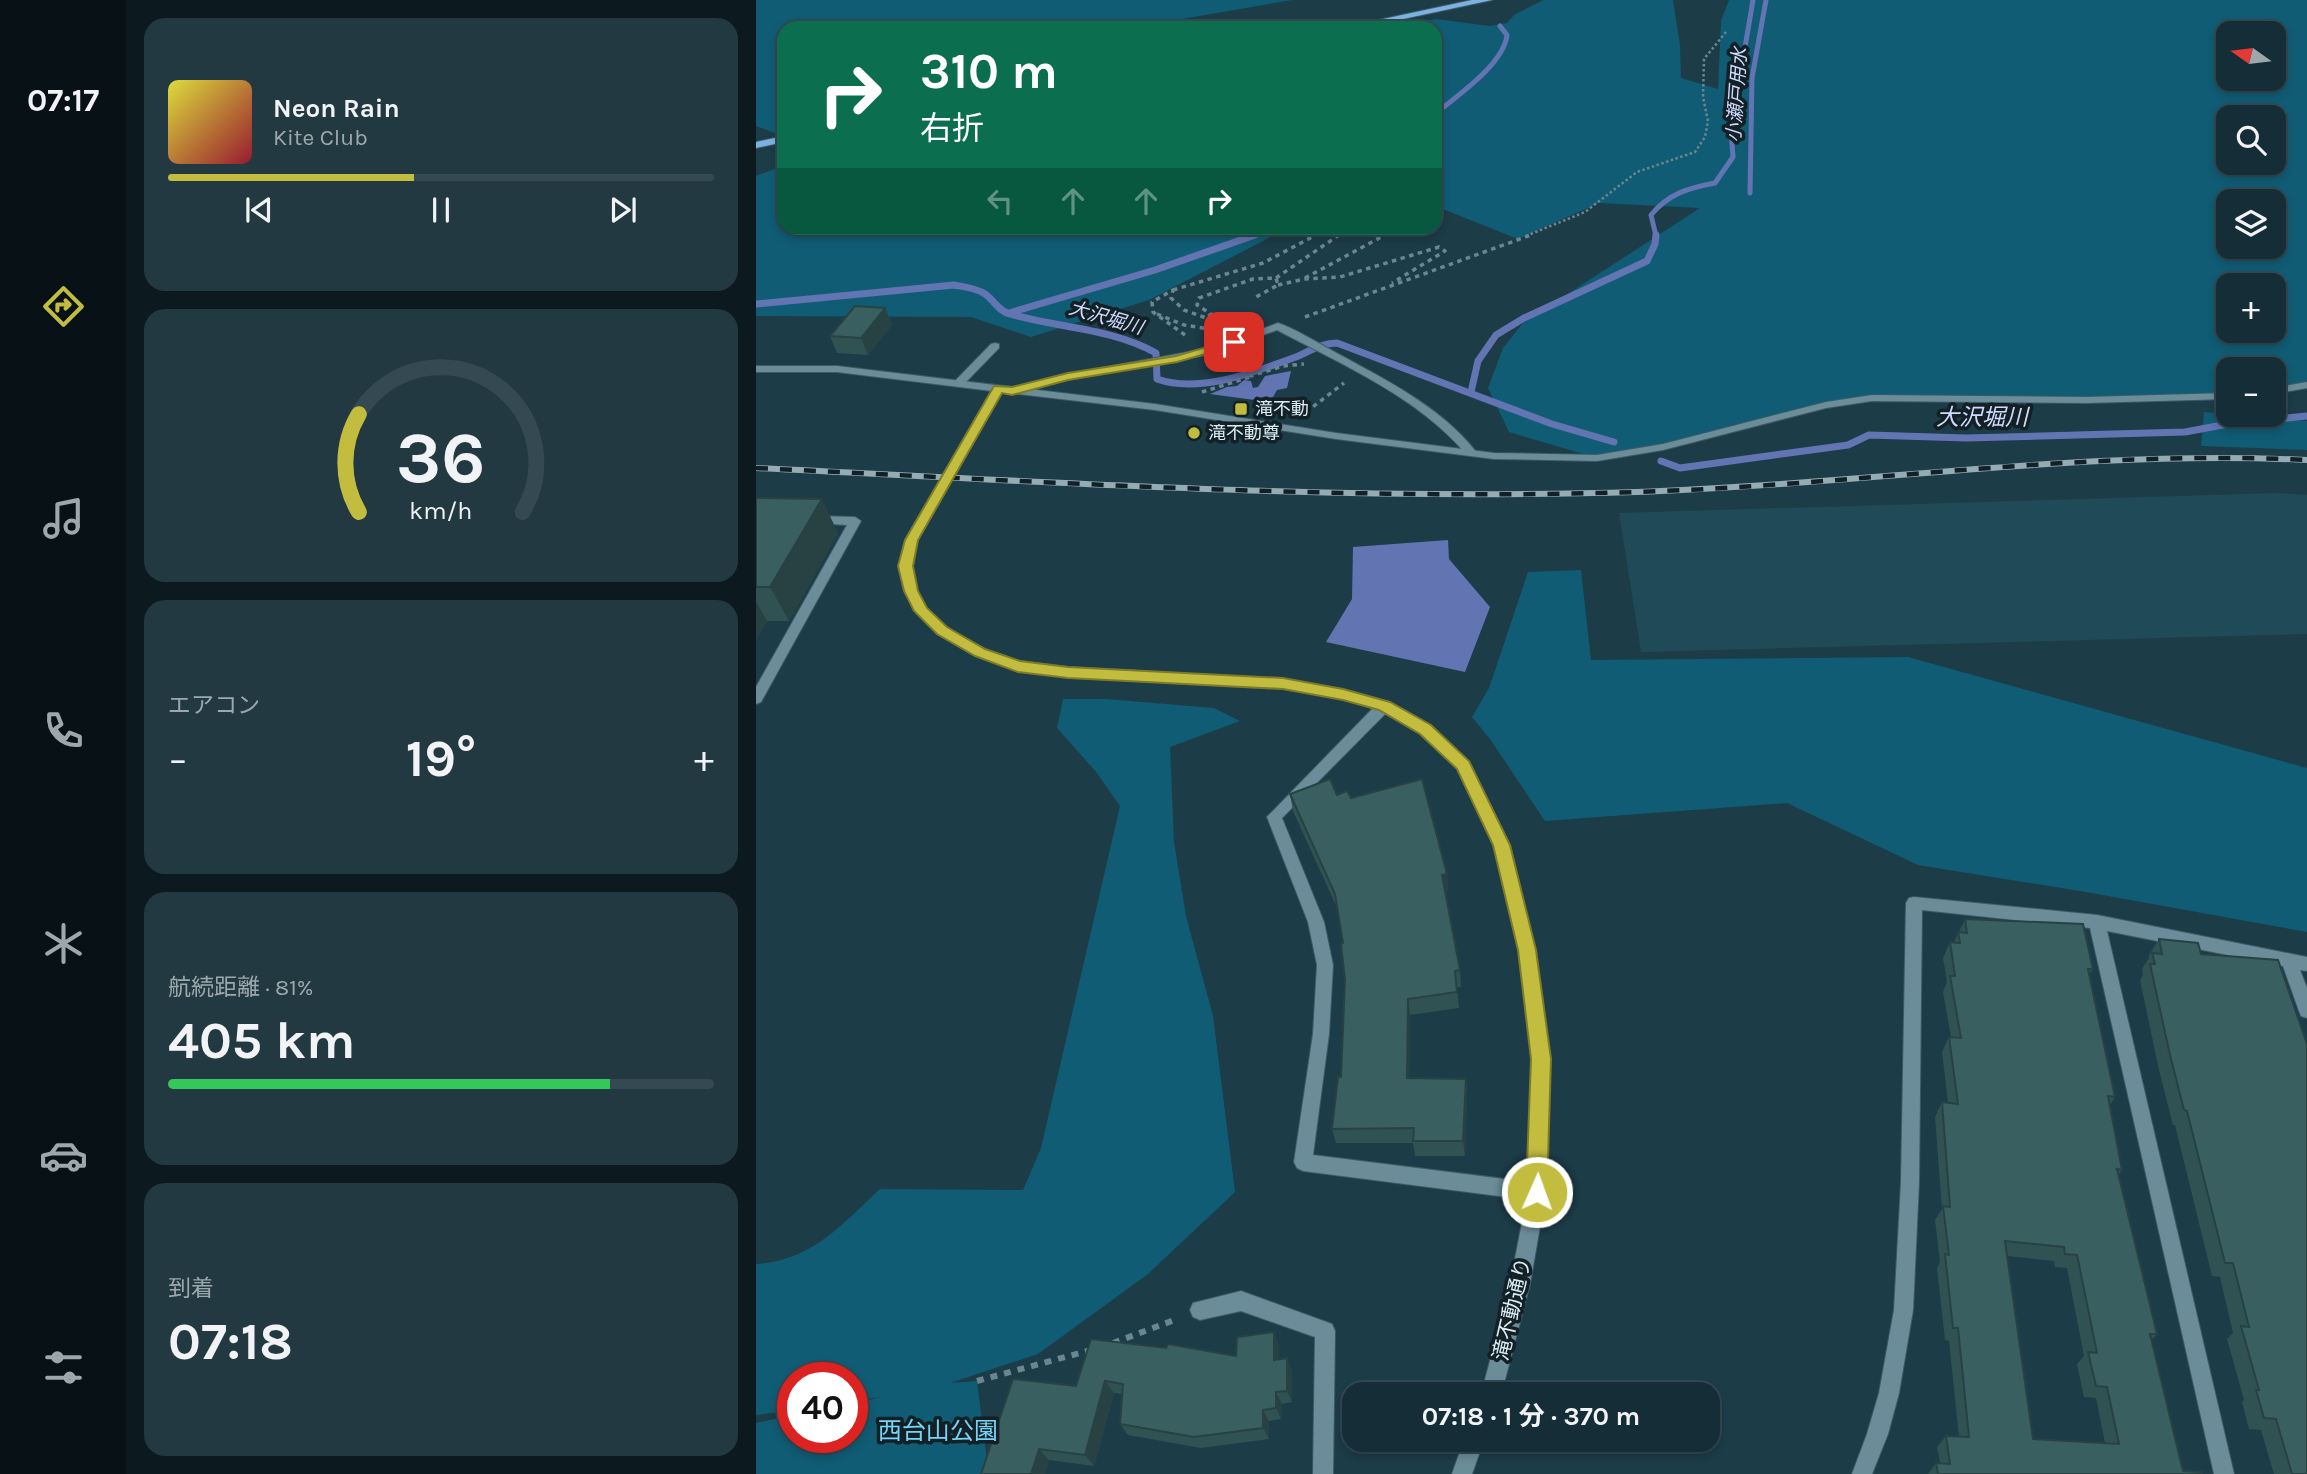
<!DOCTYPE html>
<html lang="ja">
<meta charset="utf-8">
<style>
:root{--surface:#152d36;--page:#223942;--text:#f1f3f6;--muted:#9da8ad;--line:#344951;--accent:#c2bd3f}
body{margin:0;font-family:Karla,"Noto Sans JP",sans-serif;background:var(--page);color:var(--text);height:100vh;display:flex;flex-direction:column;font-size:26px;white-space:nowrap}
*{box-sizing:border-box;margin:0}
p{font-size:23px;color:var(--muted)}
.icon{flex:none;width:38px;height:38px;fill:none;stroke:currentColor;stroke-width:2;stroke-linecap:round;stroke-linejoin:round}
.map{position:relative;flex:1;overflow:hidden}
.panel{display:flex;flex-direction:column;gap:18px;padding:18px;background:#0c191e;width:630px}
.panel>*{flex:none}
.guide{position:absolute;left:21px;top:21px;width:665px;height:214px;border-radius:21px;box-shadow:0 4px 10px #0003,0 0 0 2px var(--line);background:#0b6e4f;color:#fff;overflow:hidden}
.needle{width:46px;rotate:284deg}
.tools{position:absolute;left:1460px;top:21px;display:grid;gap:14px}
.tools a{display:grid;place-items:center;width:70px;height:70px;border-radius:14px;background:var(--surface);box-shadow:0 4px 10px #0003,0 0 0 2px var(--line);font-size:35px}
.speed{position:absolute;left:21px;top:1362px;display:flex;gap:14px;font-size:35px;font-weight:700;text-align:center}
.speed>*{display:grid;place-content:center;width:91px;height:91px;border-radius:50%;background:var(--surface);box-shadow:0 4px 10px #0003,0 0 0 2px var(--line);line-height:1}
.speed .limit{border:10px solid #d22;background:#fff;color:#111}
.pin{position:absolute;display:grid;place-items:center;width:60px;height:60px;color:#fff;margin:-30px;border-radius:14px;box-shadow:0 4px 10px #0006}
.me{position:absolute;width:77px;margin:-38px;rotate:2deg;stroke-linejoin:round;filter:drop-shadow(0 0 5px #0008)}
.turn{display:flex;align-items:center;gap:24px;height:147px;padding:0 28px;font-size:32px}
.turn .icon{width:91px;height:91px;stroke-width:2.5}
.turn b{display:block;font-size:49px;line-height:60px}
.lanes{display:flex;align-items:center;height:66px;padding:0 28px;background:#0003;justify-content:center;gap:35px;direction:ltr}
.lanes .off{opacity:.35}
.big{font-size:52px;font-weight:700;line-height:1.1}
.panel .tile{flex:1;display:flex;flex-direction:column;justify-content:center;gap:10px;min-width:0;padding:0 24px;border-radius:21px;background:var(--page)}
.panel .dial{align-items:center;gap:0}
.dial svg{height:182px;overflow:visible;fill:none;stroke:var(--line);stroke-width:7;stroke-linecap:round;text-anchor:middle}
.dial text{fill:var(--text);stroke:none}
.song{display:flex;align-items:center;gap:21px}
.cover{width:84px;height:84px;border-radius:10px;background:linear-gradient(135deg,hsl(60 70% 55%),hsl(350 70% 35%))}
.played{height:7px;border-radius:4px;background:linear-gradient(90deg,var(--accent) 45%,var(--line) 45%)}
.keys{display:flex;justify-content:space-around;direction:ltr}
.heat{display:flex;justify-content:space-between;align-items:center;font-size:38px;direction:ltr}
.charge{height:10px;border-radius:5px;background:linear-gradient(90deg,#34c759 81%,var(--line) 0)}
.trip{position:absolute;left:586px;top:1382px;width:378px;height:70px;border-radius:21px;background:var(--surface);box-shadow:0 4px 10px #0003,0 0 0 2px var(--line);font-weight:700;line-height:70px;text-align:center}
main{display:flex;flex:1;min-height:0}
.tabs{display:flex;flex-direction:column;width:126px;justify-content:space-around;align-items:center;background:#081216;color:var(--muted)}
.tabs .icon{width:49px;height:49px}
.tabs .on{color:var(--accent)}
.tabs b{font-size:32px;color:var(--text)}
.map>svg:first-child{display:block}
.built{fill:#204a58}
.green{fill:#105c74;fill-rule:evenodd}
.water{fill:#6374b3}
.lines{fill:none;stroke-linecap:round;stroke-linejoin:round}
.stream-far1{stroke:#6374b3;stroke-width:5}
.stream{stroke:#6374b3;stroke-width:7}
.service-casing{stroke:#3e5b65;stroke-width:2}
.minor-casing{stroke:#3e5b65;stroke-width:2}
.tertiary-casing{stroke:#3e5b65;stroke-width:2}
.trunk-casing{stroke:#3e5b65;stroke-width:2}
.path-far2{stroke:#6c8690;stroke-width:2.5;stroke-dasharray:2.5 2.5;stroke-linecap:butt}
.path-far1{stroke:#6c8690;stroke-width:3.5;stroke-dasharray:4.5 4.5;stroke-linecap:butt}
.path{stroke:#6c8690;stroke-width:6;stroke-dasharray:7 7;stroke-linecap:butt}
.service{fill:#6b8d9a;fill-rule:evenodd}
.minor{fill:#6b8d9a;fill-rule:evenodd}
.tertiary{fill:#6b8d9a;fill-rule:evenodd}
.trunk{fill:#7cb2e2;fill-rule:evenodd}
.rail-casing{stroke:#95acb5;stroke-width:6}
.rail{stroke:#132126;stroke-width:4.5;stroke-dasharray:12;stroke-linecap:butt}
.wall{fill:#315253;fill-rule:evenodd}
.shaded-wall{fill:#284244}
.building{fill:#395f61;stroke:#284244;stroke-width:2;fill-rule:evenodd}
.route{fill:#c2bd3f;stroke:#7e7b29;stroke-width:2}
.poi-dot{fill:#c2bd3f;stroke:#132126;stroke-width:2.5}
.labels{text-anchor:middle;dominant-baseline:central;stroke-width:7;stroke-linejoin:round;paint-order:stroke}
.far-poi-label{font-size:18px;fill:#daecf4;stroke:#132126;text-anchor:start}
.far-water-label{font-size:19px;font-style:italic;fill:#cfdafe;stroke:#132126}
.street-label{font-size:21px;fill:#daecf4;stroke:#132126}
.water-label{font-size:23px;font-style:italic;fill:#cfdafe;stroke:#132126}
.near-park-label{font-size:24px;fill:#75d4f7;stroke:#132126}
</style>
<main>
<nav class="tabs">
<b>07:17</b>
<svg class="icon on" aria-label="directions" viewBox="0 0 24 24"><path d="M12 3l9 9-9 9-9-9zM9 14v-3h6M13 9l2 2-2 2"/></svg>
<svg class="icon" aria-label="music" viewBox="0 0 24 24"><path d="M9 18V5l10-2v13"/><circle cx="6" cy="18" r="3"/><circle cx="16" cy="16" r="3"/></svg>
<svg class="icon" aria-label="phone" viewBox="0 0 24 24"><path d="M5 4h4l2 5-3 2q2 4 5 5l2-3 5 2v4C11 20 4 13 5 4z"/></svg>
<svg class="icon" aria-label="climate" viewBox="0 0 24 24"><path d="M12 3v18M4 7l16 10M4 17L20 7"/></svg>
<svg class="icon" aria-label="car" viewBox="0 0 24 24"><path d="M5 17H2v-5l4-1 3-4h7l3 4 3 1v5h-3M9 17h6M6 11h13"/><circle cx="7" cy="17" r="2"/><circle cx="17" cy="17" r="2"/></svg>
<svg class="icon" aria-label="filters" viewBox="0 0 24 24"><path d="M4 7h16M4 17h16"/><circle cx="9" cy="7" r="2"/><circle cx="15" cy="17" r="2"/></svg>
</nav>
<section class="panel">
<div class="tile">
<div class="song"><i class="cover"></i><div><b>Neon Rain</b><p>Kite Club</p></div></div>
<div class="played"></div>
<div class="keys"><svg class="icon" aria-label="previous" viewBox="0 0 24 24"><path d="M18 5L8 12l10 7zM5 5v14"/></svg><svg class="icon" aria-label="pause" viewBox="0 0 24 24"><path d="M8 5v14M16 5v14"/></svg><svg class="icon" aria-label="next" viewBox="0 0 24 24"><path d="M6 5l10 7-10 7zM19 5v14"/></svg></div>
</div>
<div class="tile dial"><svg viewBox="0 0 100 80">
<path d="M14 69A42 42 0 1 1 86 69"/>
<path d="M14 69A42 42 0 0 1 14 26" stroke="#c2bd3f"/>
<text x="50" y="56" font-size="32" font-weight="700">36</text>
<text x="50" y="72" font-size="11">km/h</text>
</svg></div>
<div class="tile"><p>エアコン</p>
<div class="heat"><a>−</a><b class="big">19°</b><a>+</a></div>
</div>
<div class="tile"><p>航続距離 · 81%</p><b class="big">405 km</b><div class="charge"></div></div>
<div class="tile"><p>到着</p><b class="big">07:18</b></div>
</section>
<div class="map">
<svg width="1551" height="1474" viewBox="0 0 1551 1474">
<rect width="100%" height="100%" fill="#1c3c48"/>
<path class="built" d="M1522,493L1551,495V634L885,652L863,513Z"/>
<path class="green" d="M0,0H536L426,19L407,28H28V130L19,133L0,126Z
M787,0H917L924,45L925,78L962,89L965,21L973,0H1551V385L1517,391V369H1472V396L1442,399L1116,398L1070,405L907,447L841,458L753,432L732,388L747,348L767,323L944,208L843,203L762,239L679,206V28H636L680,19L734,26L751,23L758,15ZM1472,33H1517V79H1472ZM1472,117H1517V163H1472ZM1472,201H1517V247H1472ZM1472,285H1517V331H1472Z
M28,165V228H532L393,300L275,337L215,317L0,316V176Z
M1448,412L1551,421V450L1445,446Z
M825,570L835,660L1152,657L1551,768V932L1330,892L1162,865L1031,803L789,821L734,739L716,717L733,688L772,572Z
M307,699H350L458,708L484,721L414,747L418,842L430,916L457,1016L479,1192L392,1274L282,1354L194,1383L221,1381L231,1460L227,1474H0V1423L37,1415V1437H96V1404L125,1397L96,1401V1377H37V1410L0,1415V1264C56,1261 86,1224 124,1189L267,1190L285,1148L364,806L341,773L301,728Z"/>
<path class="water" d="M535,371L531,388L521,390L517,397L506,401L454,394L471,387L481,386L488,380L495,381L497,388L502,387L509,376Z
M692,540L693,559L734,607L709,672L570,642L596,599L597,547Z"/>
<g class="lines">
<path class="stream-far1" d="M679,114C701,96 748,64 751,35L744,26
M994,193L996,78L1010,0
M494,236L518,228
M900,236L895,215C913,193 933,188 959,183L977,157L975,130L997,0"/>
<path class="stream" d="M0,304L198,285C209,287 220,288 229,294C238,300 243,312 254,314C302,328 355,328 400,353L401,379C443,394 499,372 540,357C554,351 566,343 581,343L796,424L858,442
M253,313L399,270L499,235
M715,392L722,361L740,335L768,318L891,261L899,244L900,235
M905,461L924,468L1092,445L1113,435L1210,438L1429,432L1472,424L1551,416"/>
<g class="service-casing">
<path id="service" d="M522,323C540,329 558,341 575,350C626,378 685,406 721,453L719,455H711C662,397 587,365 521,330L456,354L312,380L256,394L251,391L252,389L312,374L454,348Z
M239,343L243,344V348L207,385H199V381L235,344Z
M60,516L99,517L105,521L5,702L0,704V687L91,525L56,523L54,520Z"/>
</g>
<g class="minor-casing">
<path id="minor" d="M628,701L635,706L633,710L526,818L568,922L577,965L573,1034L557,1155L781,1183L787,1186L790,1192L787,1198L781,1201L547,1171L541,1168L538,1162L557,1034L561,965L552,922L511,817L623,702Z
M1158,897L1341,915L1551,957V971L1544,970L1551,988V1018L1545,1016L1543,1011L1527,966L1351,931L1478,1474H1458L1334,928L1166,910L1163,1182L1157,1310L1143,1393L1132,1434L1116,1474H1096L1111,1434L1123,1393L1138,1310L1145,1182L1150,903L1153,898Z
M485,1291L576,1324L579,1331L577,1474H557L559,1337L485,1311L444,1320L437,1317L434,1310L437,1303Z"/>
</g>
<g class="tertiary-casing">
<path id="tertiary" d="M0,366H81L399,404L580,433L738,453L841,455L907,444L1070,402L1116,395L1331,397L1472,393V399L1331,403L1116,401L1070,408L907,450L841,461L738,459L580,439L399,410L246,392L162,540L156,566L161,591L170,608L191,628L229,649L263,661L312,667L527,679L587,689L633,702L674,726L713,762L754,845L779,950L794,1059L790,1192L774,1284L745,1395H725L754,1284L772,1192L776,1059L763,950L738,845L702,769L664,734L623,710L587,699L527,689L312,677L262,671L219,655L181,634L159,611L149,591L144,566L150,540L236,391L81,372H0Z
M1551,382V388L1517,394V388Z
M708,1440H728L716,1474H696Z"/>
</g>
<g class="trunk-casing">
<path id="trunk" d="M716,0H736L605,28H585Z
M28,136V142L0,148V142Z"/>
</g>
<path class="path-far2" d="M556,236L572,228
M581,236L593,228
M626,236L642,228
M770,236L829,212L881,172L939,152L949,137L952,121L947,97L948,59L970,32"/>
<path class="path-far1" d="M520,278L583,235
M549,278L629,235
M522,285L548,279L584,277L683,247L689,251L636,283
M417,290L507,263L560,235
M401,314L428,325L453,329
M549,317L775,235
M429,335L397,312L396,302L417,290L415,298L428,310L450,318L455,314L441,305L443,298L497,279L520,278L522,285L498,298
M479,364L495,376L527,366L548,364
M446,392L494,377
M550,412L588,383"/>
<path class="path" d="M357,1343L421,1319
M221,1381L335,1350"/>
<use href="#service" class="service"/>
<use href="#minor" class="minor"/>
<use href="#tertiary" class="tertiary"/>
<use href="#trunk" class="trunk"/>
<g class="rail-casing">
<path id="rail" d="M0,468C293,482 587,501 881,492C1103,485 1330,449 1551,460"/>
</g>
<use href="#rail" class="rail"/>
</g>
<path class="wall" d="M129,308L136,325L112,355L81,353L74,336Z
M0,498L82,533L33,621H11L0,640Z
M534,794L581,795L595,798L691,874L692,891H689L704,970L705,987H701L703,1008L654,1015L653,1078L710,1079L711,1094L709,1156H659L657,1143H580L576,1129L585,1077L589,980L587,943L582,910L537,811Z
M1209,919L1337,969L1333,975L1359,1097L1354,1105L1366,1170L1363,1174L1401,1334L1395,1340L1427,1471L1446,1474H1172L1180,1463H1184L1181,1447L1190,1436L1203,1437L1193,1341L1189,1340L1181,1268L1184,1262L1179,1220L1186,1209L1179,1117L1186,1102L1192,1103L1186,1052L1193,1037H1195L1187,992L1191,982L1187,958L1194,942H1198ZM1251,1256L1298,1261L1299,1267L1311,1268L1328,1356L1321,1364L1328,1397L1340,1398L1349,1443L1277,1439Z
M1403,939L1551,1474H1518L1505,1430L1493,1429L1486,1402L1488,1400L1471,1339L1477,1333L1464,1277L1456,1276L1419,1125H1417L1403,1070L1384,980L1387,975L1386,969L1393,958V955Z
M523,1344V1359L536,1370V1402L526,1404L525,1419L513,1421V1439L445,1448L372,1435L364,1424L366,1394L358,1393L338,1466L293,1460L289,1474H225L320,1386L480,1356Z"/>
<path class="shaded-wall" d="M129,308L136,325L112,355L105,338Z
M66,499L82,533L33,621L14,587Z
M0,601L11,621L0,640Z
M691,874L692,891L687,892L686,875Z
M652,999L654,1015L653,1093L651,1078Z
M710,1079L711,1094L709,1156L707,1141Z
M518,1332L523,1344V1372L518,1360Z
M531,1358L536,1370V1402L531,1391Z
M349,1381L358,1393L338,1466L329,1455Z
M520,1392L526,1404L525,1419L520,1408Z
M507,1410L513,1421V1439L507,1428Z
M283,1449L293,1460L289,1474H275Z"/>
<path class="building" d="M99,306L129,308L105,338L74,336Z
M0,498L66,499L14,587H0Z
M574,779L581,795L591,791L595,798L666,779L691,874L686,875L704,970L699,971L701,992L652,999L651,1078L710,1079L707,1141H657L658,1128L576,1129L582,1077H585L589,980L585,944L587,943L579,894L534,794Z
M1209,919L1327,924L1337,969H1332L1359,1097L1352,1096L1366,1170L1361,1169L1401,1334H1394L1427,1471L1446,1472V1474H1182L1180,1463L1194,1464L1190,1436L1213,1437L1202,1328H1197L1189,1254L1193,1255L1187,1206L1194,1207L1186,1102L1202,1104L1193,1037L1205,1038L1194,976H1199L1194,942L1204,943L1202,932L1211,933ZM1249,1241L1308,1247L1309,1254L1321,1255L1341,1353L1332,1352L1340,1386L1351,1387L1363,1444L1277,1439Z
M1403,939L1442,943L1445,954L1522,960L1551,1044V1474H1536L1520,1419L1508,1418L1500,1390H1503L1485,1326L1493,1327L1477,1263H1469L1431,1111L1428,1110L1414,1055L1394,964H1399L1396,953L1406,954Z
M518,1332V1360L531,1358V1391L520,1392V1408L507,1410V1428L438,1437L364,1424L367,1384L349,1381L329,1455L283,1449L275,1474H225L257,1379L320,1386L335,1339L410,1348L412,1344L480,1356L481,1337Z"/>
<path class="route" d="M478,339L484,342L482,345L421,362L312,380L256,395L246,393L162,540L157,566L162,591L171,608L191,627L229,649L264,661L312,667L527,678L587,689L634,702L675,725L713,761L754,845L780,950L795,1059L791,1192L788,1199L781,1202L774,1199L770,1192L775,1059L762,950L737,845L701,769L664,734L623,710L587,700L527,689L312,678L262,672L219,656L181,634L158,611L148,591L142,566L149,540L238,386L256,387L312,373L420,356Z"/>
<g class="poi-dot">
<rect x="478" y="402" width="14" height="14" rx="3.5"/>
<circle cx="438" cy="433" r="7"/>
</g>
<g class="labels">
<g class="far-poi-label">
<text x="499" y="409">滝不動</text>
<text x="452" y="433">滝不動尊</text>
</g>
<g class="far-water-label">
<text transform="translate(981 95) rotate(-86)">小瀬戸用水</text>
<text transform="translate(350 318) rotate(16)">大沢堀川</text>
</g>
<g class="street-label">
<text transform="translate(756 1309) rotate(-77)">滝不動通り</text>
</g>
<g class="water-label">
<text x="1226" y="417">大沢堀川</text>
</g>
<g class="near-park-label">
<text x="182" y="1431">西台山公園</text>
</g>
</g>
</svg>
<div class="tools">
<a><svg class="needle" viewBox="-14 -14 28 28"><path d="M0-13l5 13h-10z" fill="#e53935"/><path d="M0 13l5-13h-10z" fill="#9da8ad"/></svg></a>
<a><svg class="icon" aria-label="search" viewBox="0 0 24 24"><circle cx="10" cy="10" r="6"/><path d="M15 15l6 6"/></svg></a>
<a><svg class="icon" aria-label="layers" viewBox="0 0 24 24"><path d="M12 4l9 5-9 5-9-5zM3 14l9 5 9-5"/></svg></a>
<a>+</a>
<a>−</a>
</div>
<div class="speed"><div class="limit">40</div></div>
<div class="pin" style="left:478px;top:342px;background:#d93025"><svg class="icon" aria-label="arrive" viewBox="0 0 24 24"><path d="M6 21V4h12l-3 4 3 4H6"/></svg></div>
<svg class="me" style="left:781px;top:1192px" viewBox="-20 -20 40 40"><circle r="17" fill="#c2bd3f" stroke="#fff" stroke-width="3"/><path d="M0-11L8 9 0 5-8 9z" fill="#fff"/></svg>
<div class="trip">07:18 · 1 分 · 370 m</div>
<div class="guide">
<div class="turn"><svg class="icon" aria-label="right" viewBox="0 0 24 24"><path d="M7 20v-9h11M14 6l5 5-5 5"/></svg><div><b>310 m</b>右折</div></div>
<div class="lanes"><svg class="icon off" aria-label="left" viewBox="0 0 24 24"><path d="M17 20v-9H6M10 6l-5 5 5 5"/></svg><svg class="icon off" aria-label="ahead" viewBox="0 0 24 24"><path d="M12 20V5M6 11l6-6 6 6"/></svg><svg class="icon off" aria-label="ahead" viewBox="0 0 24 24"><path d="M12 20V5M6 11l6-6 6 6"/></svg><svg class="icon" aria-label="right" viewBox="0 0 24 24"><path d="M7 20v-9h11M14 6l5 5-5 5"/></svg></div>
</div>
</div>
</main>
